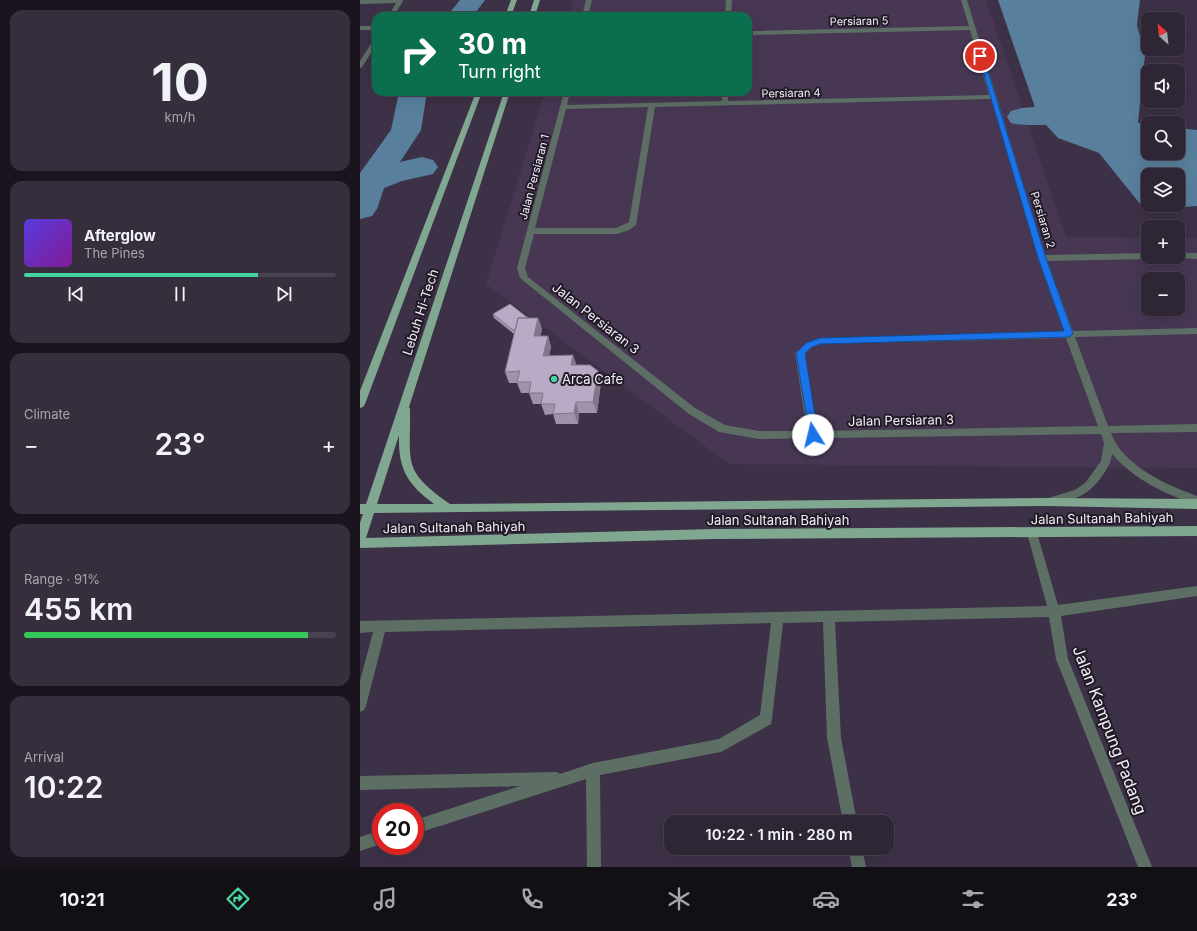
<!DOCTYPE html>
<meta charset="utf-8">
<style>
:root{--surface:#2e2535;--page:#362d3d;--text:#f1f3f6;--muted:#a7a5ad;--line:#494250;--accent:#44d49f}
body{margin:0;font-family:Inter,sans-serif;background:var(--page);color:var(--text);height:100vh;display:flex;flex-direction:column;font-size:15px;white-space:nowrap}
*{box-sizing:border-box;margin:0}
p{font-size:13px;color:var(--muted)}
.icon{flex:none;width:22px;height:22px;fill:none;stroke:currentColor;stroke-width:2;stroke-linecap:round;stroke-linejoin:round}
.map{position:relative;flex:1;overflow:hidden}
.details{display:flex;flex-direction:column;gap:10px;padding:10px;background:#19141d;width:360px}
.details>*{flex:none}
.guide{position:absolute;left:12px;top:12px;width:380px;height:84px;border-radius:12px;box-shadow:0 4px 16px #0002,0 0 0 1px var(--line);background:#0b6e4f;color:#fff;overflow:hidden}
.needle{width:26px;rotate:333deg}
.buttons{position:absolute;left:781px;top:12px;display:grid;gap:8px}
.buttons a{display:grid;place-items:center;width:44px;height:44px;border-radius:8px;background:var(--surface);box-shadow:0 4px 16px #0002,0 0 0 1px var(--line);font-size:20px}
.speed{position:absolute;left:12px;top:803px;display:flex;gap:8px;font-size:20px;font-weight:700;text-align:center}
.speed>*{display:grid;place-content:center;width:52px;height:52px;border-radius:50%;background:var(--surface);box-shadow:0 4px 16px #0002,0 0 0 1px var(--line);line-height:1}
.speed .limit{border:6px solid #d22;background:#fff;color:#111}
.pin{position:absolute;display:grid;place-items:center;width:34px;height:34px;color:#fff;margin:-17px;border:2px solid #fff;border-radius:50%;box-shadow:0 1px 4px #0007}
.me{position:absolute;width:44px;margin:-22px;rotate:351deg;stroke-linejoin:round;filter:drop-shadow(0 0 3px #0008)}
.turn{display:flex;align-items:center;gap:14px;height:84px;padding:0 20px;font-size:18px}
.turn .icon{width:52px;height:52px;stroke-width:2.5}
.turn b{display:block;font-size:28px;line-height:34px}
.big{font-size:30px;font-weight:600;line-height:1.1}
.details .widget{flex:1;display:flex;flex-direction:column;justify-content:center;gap:6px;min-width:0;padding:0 14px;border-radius:12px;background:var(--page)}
.details .dial{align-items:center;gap:0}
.dial b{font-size:52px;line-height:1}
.song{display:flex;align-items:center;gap:12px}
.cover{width:48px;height:48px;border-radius:6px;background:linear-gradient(135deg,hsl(250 70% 55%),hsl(290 70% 35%))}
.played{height:4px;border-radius:2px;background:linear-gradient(90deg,var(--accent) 75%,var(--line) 75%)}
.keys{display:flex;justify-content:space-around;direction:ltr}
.heat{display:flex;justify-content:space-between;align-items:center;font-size:22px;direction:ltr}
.charge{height:6px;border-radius:3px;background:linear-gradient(90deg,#34c759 91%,var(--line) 0)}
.trip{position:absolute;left:304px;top:815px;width:230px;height:40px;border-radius:12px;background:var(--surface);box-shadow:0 4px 16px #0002,0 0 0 1px var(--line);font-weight:600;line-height:40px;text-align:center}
.dock{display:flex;height:64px;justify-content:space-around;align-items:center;background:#120f15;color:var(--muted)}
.dock .icon{width:28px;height:28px}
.dock .current{color:var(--accent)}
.dock b{font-size:18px;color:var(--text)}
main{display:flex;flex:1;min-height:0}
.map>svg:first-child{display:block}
.built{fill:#473753;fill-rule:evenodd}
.water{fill:#58809d;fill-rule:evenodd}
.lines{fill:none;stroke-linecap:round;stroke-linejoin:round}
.river{fill:#58809d;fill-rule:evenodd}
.minor{fill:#5d6f64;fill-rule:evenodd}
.major{fill:#80a790;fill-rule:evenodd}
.wall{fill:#9f92a9}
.shaded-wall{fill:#82778a}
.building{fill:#b9aac5;stroke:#82778a}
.route{fill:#1a73e8;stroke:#114b97}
.poi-dot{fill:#44d49f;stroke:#211b26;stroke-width:1.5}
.labels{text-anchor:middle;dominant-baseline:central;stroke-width:4;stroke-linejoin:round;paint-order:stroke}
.far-street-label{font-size:11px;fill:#f4ecfa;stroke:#211b26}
.street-label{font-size:13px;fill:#f4ecfa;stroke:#211b26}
.poi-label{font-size:13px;fill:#f4ecfa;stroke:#211b26;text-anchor:start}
.near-street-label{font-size:16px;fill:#f4ecfa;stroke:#211b26}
</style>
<main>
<section class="details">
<div class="widget dial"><b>10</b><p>km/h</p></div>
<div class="widget">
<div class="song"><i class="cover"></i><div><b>Afterglow</b><p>The Pines</p></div></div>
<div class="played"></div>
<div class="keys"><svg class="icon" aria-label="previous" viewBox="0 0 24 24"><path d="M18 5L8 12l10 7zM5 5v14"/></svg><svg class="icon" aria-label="pause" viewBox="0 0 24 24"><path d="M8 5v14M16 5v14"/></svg><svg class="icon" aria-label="next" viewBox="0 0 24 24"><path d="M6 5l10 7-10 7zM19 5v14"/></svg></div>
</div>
<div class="widget"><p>Climate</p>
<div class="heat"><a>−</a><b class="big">23°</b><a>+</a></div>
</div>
<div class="widget"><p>Range · 91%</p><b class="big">455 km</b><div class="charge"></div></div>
<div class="widget"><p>Arrival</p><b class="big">10:22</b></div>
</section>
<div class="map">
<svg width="837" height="867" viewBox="0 0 837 867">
<rect width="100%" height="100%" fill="#3d3147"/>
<path class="built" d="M213,0H626L706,237L788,238V257H818V238H837V468L369,464L126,284L185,92H388V16H208ZM788,279H818V309H788Z"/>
<path class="water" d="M638,0H780L777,25L785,55L778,123L788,124V153H818V128L837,130V206L785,210L739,153L698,138L678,116ZM788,175H818V205H788Z"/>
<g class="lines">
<path class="river" d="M100,0H125L113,16H87Z
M725,0H749L739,112L735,118C714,123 672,128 651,123L647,117L651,111L662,108L710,104Z
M39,92H67L61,130L40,162L62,157L73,160L78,167L73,174L42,181L24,188L17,209L12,216L0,219V173L31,130Z"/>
<path class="minor" d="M0,0H43V1L34,16H28L36,3L0,4Z
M226,0H232L228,16H222Z
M366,0H372L371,16H365Z
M601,0H607L685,255L788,253V257H791L788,259L687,261L713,331L837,328V334L715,337L748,426L837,424V432L751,433C763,466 807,485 837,496V505C805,494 775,480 752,454C751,463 747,469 742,476C727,498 713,499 689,506L685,505L684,502L685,499L715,490L726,482L741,461L744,443L741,434L399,439L359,432L329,414L160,278L157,268L204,92H210L207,105L362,101V92H368V101L629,95L610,30L388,35V31L609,26ZM631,99L678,258L704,331L460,338L446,343L435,353L447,431H399L365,425L335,408L168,277L165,268L174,234H257L269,230L276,225L295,107ZM288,107L269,222L256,228H175L206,109ZM706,338L738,426L457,431L445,354L452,347L461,344Z
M0,26H16V30H0Z
M16,38V45L2,67L0,68V61L14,39Z
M818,253H837V259L815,258L818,257Z
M672,528L676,530L677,533L698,605L837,586V596L701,616L708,659L792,867H778L696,659L689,617L475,622L481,738L497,822H483L467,738L463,622L423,623L412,719L411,724L361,752L240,775L241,867H227L226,779L55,834V820L160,786L0,790V776L197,772L200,774L233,763L359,739L400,715L411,623L25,632L6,706L4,710L0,712V681L13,632L0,633V621L687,606L667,533L668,530Z
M21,830V844L0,851V837Z
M488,848H502L506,867H492Z"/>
<path class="major" d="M151,0H157L151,16H145Z
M174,0H180L175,16H169Z
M116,92H122L5,404L3,407L0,408V391Z
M144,92H150L49,407L50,409C51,463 41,470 90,504L687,498L837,499V509L687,506L14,513L6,538L355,529L837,526V536L355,539L0,548V523L3,514H0V504H6ZM39,435C38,469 47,484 74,504H17Z"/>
</g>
<path class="wall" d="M133,314L168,318H178L182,329L180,336H188L191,347L189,356L216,365L238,371L241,382L237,413H219L218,424H196L193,414L185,415L181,404H173L169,393H161L157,383H149L145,372L154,334L134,318Z"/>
<path class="shaded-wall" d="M178,318L182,329L178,348L174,336Z
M188,336L191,347L187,367L183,356Z
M213,355L217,366L211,365Z
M238,371L241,382L237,413L233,402Z
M216,402L219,413L218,424L214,413Z"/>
<path class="building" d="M150,304L168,318H158L156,328L153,330L133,314Z
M158,318H178L174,336H188L183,356L213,355L211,365H230L238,371L233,402H216L214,413L193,414L195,404H181L183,393H169L171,382H157L160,371L145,372Z"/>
<path class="route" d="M618,54L623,56L686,258L713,334L709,337L460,344L452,347L445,353L458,435L456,438H450L436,353L446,343L460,338L704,331L678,258Z"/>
<circle class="poi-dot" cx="194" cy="379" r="4"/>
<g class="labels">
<g class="far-street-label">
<text transform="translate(499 21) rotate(-1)">Persiaran 5</text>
<text transform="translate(431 93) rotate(-1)">Persiaran 4</text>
<text transform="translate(174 177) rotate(-75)">Jalan Persiaran 1</text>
<text transform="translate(683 220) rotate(73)">Persiaran 2</text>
</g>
<g class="street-label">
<text transform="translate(60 312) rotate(-72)">Lebuh Hi-Tech</text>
<text transform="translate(236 318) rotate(38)">Jalan Persiaran 3</text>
<text transform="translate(541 420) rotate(-1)">Jalan Persiaran 3</text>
<text transform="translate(742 518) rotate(-1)">Jalan Sultanah Bahiyah</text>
<text x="418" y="520">Jalan Sultanah Bahiyah</text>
<text transform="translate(94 527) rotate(-1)">Jalan Sultanah Bahiyah</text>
</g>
<g class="poi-label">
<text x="202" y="379">Arca Cafe</text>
</g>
<g class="near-street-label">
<text transform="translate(750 730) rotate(69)">Jalan Kampung Padang</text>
</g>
</g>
</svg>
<div class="buttons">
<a><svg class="needle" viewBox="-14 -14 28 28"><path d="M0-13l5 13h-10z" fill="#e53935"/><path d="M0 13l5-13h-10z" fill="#a7a5ad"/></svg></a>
<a><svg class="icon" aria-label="sound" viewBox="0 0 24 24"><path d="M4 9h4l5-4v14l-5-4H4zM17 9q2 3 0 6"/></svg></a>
<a><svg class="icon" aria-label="search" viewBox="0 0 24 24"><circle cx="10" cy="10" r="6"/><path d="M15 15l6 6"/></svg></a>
<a><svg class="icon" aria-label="layers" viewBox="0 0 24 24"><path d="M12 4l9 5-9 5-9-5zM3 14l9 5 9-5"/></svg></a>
<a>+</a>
<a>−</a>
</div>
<div class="speed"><div class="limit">20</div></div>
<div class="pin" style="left:620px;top:56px;background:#d93025"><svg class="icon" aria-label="arrive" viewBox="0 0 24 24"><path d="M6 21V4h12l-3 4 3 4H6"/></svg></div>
<svg class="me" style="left:453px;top:435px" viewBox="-20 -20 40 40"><circle r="19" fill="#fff"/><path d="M0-13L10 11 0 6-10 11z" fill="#1a73e8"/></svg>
<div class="trip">10:22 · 1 min · 280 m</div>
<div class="guide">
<div class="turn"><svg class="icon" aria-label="right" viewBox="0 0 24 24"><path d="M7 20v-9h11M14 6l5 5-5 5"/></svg><div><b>30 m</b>Turn right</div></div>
</div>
</div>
</main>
<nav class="dock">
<b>10:21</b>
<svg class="icon current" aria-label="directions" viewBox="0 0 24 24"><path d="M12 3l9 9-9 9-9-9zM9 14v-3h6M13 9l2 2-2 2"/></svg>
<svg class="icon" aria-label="music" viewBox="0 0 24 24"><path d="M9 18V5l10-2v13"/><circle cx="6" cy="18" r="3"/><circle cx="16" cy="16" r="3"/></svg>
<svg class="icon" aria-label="phone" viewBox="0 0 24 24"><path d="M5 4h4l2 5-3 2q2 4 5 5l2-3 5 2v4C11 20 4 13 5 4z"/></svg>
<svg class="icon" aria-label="climate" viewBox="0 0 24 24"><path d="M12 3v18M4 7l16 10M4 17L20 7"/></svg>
<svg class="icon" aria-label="car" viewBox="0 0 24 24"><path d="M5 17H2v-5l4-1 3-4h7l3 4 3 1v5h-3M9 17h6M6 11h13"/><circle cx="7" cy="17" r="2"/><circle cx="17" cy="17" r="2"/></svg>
<svg class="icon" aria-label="filters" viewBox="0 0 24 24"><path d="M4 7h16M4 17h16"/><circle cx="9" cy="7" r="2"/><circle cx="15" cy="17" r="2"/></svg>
<b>23°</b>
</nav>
